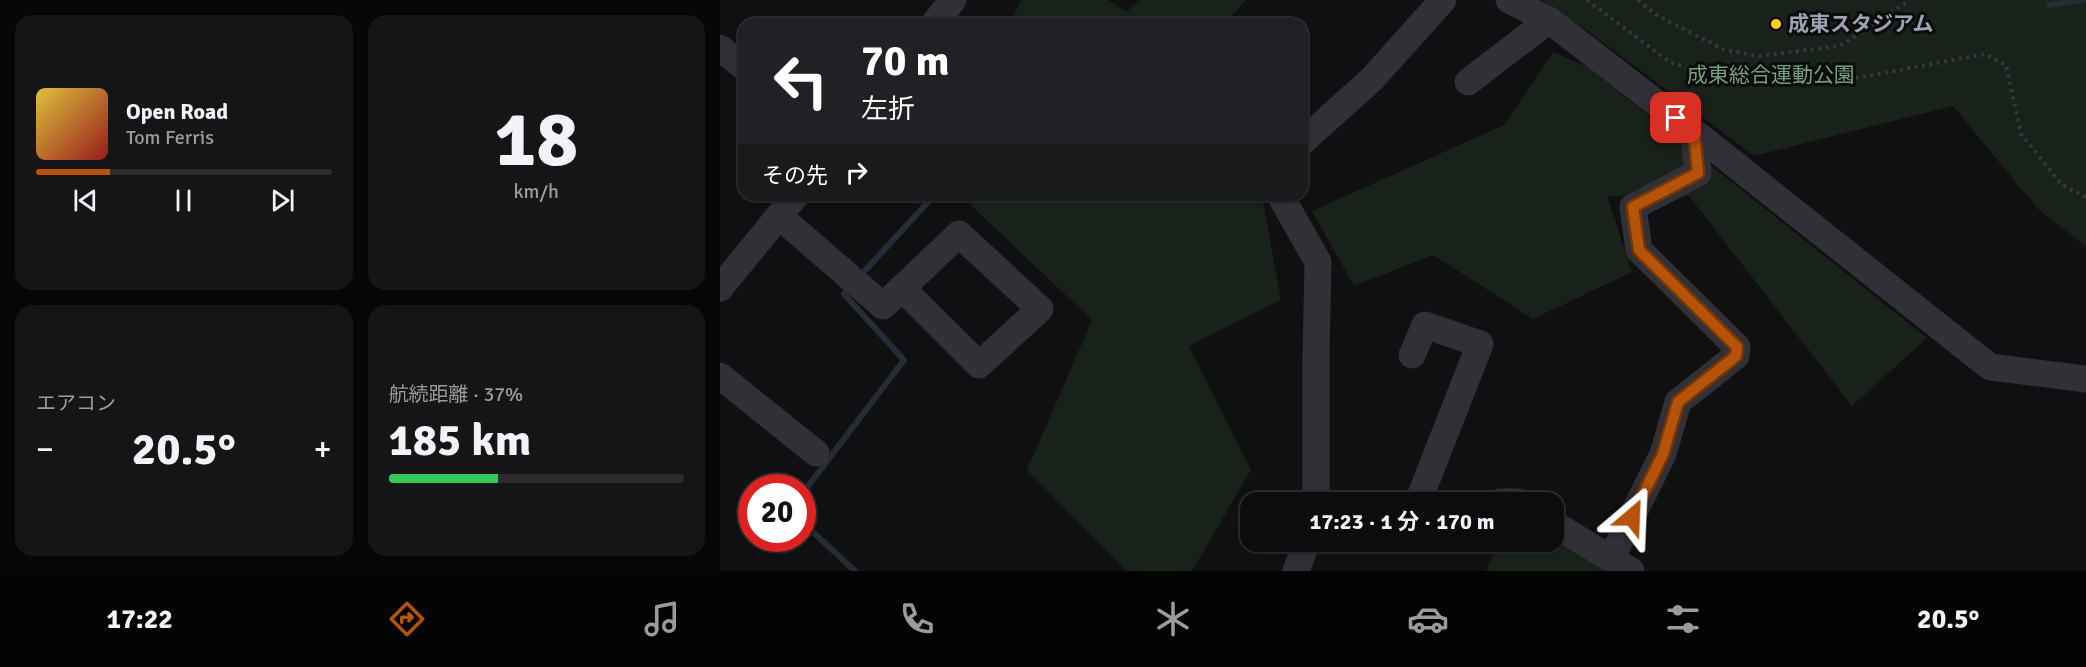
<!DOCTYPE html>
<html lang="ja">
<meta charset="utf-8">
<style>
:root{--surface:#0c0b0d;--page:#151416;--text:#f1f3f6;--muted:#9a9b9d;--line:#2c2b2e;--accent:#b45309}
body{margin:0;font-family:Signika,"Noto Sans JP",sans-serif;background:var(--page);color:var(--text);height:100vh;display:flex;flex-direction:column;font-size:22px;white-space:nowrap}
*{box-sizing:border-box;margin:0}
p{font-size:20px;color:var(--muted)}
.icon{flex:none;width:33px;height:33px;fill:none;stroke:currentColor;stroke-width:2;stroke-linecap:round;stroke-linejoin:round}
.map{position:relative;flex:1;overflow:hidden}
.panel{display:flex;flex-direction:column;gap:15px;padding:15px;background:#070607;width:720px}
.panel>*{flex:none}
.banner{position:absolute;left:18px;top:18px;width:570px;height:183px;border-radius:18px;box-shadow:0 2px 4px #0004,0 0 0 2px var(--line);background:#202124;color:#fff;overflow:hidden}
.speed{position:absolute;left:18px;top:474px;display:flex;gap:12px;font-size:30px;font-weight:700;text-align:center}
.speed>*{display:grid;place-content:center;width:78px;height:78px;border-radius:50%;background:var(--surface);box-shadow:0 2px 4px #0004,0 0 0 2px var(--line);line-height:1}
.speed .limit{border:9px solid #d22;background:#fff;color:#111}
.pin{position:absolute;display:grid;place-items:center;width:51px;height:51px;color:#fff;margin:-26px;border-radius:12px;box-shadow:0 3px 9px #0006}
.me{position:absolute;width:66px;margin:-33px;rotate:26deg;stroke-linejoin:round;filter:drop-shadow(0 0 4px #0008)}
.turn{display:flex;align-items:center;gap:21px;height:126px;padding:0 24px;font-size:27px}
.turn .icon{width:78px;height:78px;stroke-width:2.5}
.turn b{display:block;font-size:42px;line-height:51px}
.then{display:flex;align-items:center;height:57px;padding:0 24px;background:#0003;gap:12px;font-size:22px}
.big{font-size:45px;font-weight:700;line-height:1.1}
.panel .card{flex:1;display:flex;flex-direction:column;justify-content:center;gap:9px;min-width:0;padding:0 21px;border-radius:18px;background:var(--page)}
.panel .dial{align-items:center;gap:0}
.dial b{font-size:78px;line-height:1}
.song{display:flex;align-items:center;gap:18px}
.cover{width:72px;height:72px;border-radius:9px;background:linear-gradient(135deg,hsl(50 70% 55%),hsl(0 70% 35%))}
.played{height:6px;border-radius:3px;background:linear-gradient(90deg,var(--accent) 25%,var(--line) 25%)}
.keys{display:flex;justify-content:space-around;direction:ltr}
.heat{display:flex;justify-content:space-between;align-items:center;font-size:33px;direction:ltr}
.charge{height:9px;border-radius:4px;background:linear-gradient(90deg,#34c759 37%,var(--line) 0)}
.panel .tiles{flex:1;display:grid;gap:15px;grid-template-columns:repeat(2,1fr)}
.trip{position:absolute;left:520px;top:492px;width:324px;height:60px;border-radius:18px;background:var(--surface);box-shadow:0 2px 4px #0004,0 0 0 2px var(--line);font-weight:700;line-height:60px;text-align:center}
.menu{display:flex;height:96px;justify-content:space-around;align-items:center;background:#050405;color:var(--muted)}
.menu .icon{width:42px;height:42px}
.menu .current{color:var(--accent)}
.menu b{font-size:27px;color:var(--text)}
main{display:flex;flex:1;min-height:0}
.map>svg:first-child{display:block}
.green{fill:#19211b}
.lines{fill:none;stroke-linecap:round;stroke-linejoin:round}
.stream{stroke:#252c35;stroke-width:6}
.path{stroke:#36373d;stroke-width:4;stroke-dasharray:3 4.5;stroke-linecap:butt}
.minor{stroke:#303036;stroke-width:27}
.route-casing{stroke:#753606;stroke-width:15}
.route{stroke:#b45309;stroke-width:10}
.poi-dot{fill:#ffd019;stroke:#0b0a0c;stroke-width:2}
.labels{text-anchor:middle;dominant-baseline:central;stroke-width:6;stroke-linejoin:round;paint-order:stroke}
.poi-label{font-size:21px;font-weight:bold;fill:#9fa2b3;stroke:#0b0a0c;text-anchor:start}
.park-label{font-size:21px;fill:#74a17c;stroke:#0b0a0c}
</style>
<main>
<section class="panel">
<div class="tiles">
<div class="card">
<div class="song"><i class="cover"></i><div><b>Open Road</b><p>Tom Ferris</p></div></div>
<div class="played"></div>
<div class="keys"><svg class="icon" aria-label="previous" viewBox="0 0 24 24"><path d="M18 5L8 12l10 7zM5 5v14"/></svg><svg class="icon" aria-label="pause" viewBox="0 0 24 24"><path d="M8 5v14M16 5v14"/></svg><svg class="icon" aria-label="next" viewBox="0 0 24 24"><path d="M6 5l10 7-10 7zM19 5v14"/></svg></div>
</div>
<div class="card dial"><b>18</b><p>km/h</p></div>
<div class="card"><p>エアコン</p>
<div class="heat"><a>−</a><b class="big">20.5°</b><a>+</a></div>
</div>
<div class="card"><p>航続距離 · 37%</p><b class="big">185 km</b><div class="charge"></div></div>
</div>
</section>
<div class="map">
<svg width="1366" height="571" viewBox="0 0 1366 571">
<rect width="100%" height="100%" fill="#100f11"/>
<path class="green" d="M301,0H388L407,12L419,0H526L504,24H290Z
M822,0H1366V247L1317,208L1233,106L1034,156L868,31Z
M833,52L868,67L1207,338L1132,406L969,196H887L912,272L813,319L713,255L634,286L592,211L784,125Z
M240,195H542L561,300L469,346L531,470L472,571H407L307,470L372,320Z
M834,538L893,571H766L779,542H834Z"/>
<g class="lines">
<path class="stream" d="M1329,5L1363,0
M140,276L211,199
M82,494L184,360L124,294L131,286
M82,522L135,571"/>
<path class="path" d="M867,0L951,63L1043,85L1142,77L1265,54L1286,65L1301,134L1342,185L1366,197
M918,0L936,15L1005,50L1039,56L1120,46L1190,0"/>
<path class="minor" d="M789,0L829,20L974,132L1270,367L1366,379
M214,24L233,0
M0,48L24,67
M748,82L829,20
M582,142L652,79L723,0
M560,195L598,262L596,356V502
M59,216L163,306L239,234L320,309L259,365L182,288
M0,288L76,195
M692,355L705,325L760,344L698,502
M0,376L96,453
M780,502H798
M834,524L911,571
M891,559L943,454L958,402L1016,356L1017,347L919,250L913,207L978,173L974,132
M576,571L587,542"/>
</g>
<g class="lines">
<g class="route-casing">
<path id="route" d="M912,517L943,454L958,402L1016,356L1017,347L919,250L913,207L978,173L974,132L956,118"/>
</g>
<use href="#route" class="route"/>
</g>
<circle class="poi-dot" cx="1056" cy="24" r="6"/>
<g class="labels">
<g class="poi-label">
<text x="1068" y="24">成東スタジアム</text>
</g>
<g class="park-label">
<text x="1051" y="75">成東総合運動公園</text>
</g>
</g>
</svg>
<div class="speed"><div class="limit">20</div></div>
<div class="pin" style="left:956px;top:118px;background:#d93025"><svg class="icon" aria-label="arrive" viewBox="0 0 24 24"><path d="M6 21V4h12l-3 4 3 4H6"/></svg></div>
<svg class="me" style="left:912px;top:517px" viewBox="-20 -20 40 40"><path d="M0-17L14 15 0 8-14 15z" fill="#b45309" stroke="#fff" stroke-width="4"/></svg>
<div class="trip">17:23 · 1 分 · 170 m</div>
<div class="banner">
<div class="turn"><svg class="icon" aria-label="left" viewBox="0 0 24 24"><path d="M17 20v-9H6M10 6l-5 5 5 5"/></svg><div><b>70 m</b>左折</div></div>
<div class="then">その先<svg class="icon" aria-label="right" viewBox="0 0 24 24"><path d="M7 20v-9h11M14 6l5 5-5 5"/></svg></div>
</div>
</div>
</main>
<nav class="menu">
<b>17:22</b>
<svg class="icon current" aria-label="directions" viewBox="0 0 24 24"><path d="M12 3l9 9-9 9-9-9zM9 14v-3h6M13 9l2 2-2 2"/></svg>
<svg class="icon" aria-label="music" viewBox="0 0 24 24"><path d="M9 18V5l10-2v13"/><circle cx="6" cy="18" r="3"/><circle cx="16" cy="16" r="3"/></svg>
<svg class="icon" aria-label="phone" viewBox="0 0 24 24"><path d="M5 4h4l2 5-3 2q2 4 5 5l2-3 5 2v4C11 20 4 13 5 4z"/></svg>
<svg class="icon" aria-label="climate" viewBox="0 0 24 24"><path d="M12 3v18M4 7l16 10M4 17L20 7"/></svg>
<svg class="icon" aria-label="car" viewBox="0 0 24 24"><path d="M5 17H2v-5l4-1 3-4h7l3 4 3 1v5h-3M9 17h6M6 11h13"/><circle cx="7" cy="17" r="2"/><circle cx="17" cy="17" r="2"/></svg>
<svg class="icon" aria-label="filters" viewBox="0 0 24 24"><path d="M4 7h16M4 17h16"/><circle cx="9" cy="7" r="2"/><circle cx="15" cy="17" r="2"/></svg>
<b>20.5°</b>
</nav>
